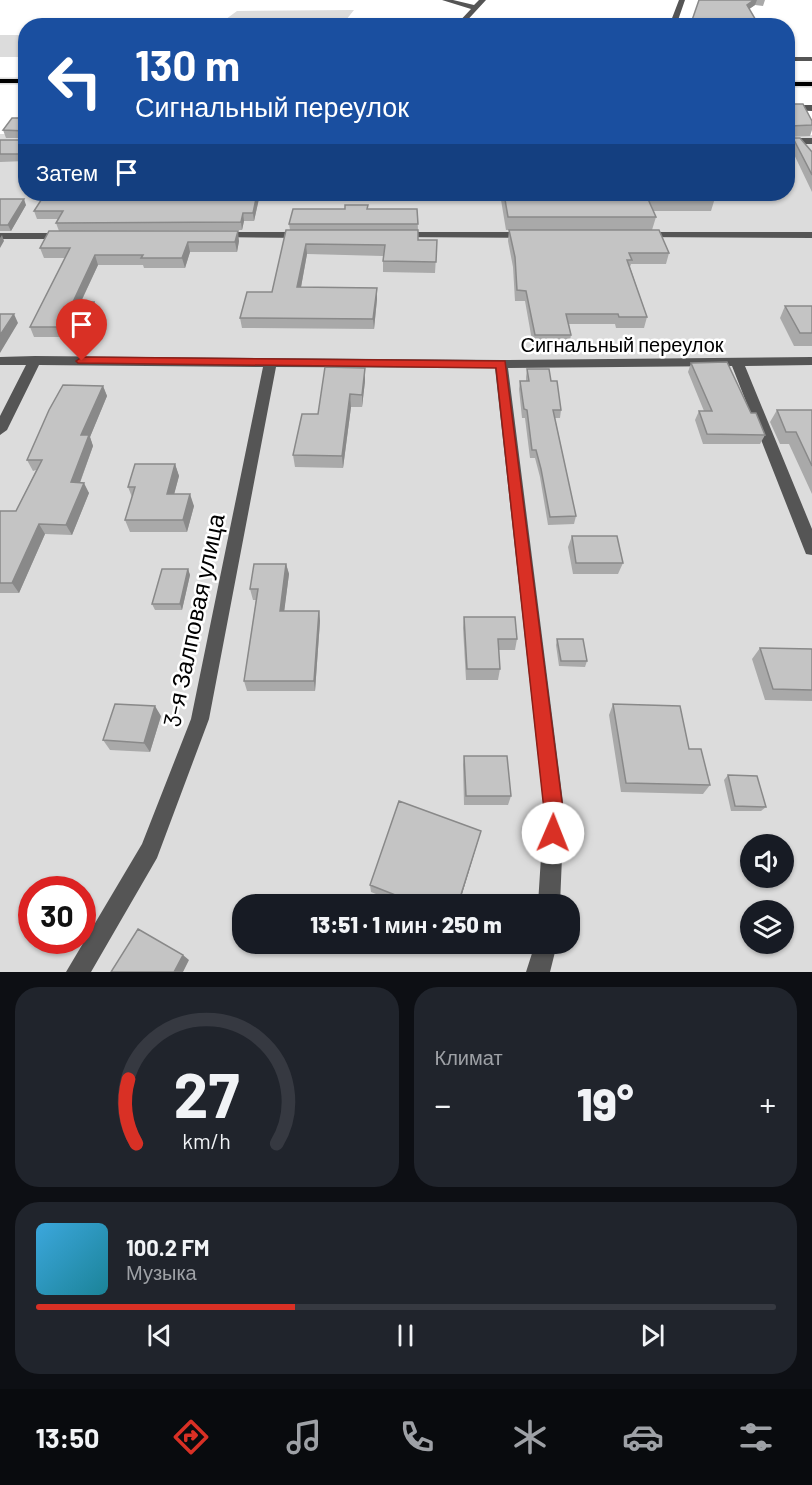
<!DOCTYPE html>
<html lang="ru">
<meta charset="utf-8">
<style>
:root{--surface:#171b24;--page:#20242c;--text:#f1f3f6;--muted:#9ea1a6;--line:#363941;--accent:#d93025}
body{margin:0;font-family:Barlow,sans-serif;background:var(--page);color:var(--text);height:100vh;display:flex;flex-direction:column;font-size:22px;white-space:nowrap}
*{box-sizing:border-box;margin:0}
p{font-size:20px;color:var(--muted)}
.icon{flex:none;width:33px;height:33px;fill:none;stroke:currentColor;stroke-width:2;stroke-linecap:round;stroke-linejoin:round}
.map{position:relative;height:972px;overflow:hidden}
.details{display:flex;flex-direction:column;gap:15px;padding:15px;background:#0d0f14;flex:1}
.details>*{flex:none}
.guide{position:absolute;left:18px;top:18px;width:777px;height:183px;border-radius:24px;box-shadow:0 2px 4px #0004;background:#1a4fa0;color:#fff;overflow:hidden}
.buttons{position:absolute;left:740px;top:834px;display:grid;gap:12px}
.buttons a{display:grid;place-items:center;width:54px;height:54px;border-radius:50%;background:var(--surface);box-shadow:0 2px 4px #0004;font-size:30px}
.speed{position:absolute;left:18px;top:876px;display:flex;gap:12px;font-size:30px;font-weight:700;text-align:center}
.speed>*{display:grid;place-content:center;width:78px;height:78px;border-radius:50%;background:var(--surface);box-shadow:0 2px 4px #0004;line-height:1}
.speed .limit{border:9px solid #d22;background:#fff;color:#111}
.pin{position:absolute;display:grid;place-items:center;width:51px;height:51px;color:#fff;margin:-62px -26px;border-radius:50% 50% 50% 0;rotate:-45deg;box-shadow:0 0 6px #0007}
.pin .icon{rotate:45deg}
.me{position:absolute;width:66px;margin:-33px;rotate:1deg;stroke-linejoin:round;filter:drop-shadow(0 0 4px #0008)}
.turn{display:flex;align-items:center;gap:21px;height:126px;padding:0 18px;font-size:27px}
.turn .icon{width:78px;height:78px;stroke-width:2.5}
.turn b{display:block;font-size:42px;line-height:51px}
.then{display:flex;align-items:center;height:57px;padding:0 18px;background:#0003;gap:12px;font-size:22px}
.big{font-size:45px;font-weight:800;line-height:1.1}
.details .tile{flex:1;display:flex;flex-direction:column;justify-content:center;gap:9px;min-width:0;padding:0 21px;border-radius:24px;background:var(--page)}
.details .dial{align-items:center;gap:0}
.dial svg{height:156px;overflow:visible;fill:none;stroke:var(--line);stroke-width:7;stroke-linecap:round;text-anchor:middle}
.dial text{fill:var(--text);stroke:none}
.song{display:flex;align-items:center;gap:18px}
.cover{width:72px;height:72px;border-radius:9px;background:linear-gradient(135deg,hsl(200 70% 55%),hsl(190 70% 35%))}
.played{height:6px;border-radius:3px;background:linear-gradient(90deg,var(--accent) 35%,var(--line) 35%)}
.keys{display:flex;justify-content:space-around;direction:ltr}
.heat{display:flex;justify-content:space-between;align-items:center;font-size:33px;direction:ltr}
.details .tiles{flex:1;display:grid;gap:15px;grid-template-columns:1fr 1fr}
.tile:last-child{grid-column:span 2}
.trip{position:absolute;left:232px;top:894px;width:348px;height:60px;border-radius:24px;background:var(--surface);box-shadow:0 2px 4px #0004;font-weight:800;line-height:60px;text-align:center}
.tabs{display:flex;height:96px;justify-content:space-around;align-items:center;background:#090b0e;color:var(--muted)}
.tabs .icon{width:42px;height:42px}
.tabs .active{color:var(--accent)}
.tabs b{font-size:27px;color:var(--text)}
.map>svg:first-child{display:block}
.green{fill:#dcdcdc;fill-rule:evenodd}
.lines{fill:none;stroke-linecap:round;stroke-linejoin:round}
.major-casing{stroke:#dbdbdb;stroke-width:3}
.minor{fill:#555;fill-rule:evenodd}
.major{fill:#000;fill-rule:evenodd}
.wall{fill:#a9a9a9}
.shaded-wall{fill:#898989}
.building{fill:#c4c4c4;stroke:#898989;stroke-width:1.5}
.route{fill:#d93025;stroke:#8d1f18;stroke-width:1.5}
.labels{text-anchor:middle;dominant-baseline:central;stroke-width:5;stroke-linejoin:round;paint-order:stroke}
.street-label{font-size:20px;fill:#000;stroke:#fff}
.near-street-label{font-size:24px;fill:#000;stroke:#fff}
</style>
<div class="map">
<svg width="812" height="972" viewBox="0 0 812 972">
<rect width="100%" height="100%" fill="#fff"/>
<path class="green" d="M354,10L342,25H218L237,11Z
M0,35H25V57H0Z
M0,134H25L26,194H788V135H812V972H0ZM750,844H783V878H750ZM32,890H82V940H32ZM243,904H570V944H243ZM750,910H783V944H750Z"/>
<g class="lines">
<g class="major-casing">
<path id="major" d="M0,79H26V83H0Z
M788,82H812V86H788Z"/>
</g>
<path class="minor" d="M442,0H453L474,5L479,0H486L462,26H455L471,9Z
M679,0H685L676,26H669Z
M788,57H812V61H788Z
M812,105V111L788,110V105Z
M788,138H812V144H788Z
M218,232H305L310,235L305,238L214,237V233Z
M398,232H527L532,235L527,238L394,237V233Z
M641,232H812V238L637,237V233Z
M0,233H65L70,236L65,239H0Z
M35,356L501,360L812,357V365L745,366L812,529V555L806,554L804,549L732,366L508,368L564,810L560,904H538L544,810L495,368L276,367L209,719L157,858L91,972H66L142,844L191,719L263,367L39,365L7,430L0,435V416L26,365H0V357Z
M535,944H557L550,972H526Z"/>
<use href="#major" class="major"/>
</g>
<path class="wall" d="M699,0H765L763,6L755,5L749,9Z
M788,104L812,121V130L810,136L788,137Z
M26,118V161L0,162V140H25V138H6L3,130Z
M793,138L812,152V192L790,146Z
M45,194H161L159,199H223L260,194L254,221H244L242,230L59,231L56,223L58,219H37L34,211Z
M500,194H544L545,198L612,197L613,194H728H713L715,198L711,211H653L656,217L652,230H506Z
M0,199L26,205L11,231H0Z
M367,209H417L418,230H290L289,224Z
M286,230L418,240H437L435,273L383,272V256L307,254L301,287L377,288V299L374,329L242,328L240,318L272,292Z
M509,230L669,253L666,264H631L630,267L647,317L644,328H616L615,324H569L571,335L569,346H533L525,301H515L513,267L508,241Z
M49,231L239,241L237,252H190L185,268H144L143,265H98L81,302H94L98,312L87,337H34L30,327L65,258H44L40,248Z
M785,306H812V346H794L780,318Z
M691,363L751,413L765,435L760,444H703L695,420L699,411H704L688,372Z
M527,369L551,381L561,410L560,418H555L576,516L574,524L548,525L540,477L535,458H530L525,418H522L519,389L520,381H526V377Z
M365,381L362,407H351L343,468L295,467L293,455L318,414Z
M103,386L107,396L90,437L93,446L80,483L89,493L72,535L45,534L19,593H0V511H16L36,470L33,471L27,460Z
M777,410H812V494L789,444H780L770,422Z
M175,464L179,476L174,494L194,506L187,532H130L125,520L132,497L128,487Z
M572,536L623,563L618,574H573L568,547Z
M286,564L289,574L284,611H319L320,621L315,691H247L244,681L256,600H253L250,589Z
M188,569L190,575L182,610H155L152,604Z
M464,617L517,639L515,650H498L500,669L498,680H466L463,628Z
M557,639L587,661L585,667L559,666L556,645Z
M760,648L812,649V701L765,700L752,659Z
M613,704L689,749L710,785L703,794L621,792L609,715Z
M161,716L150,752L110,750L103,740Z
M464,756L511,796L508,805H464L463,765Z
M728,775L766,807L761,811H731L724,780Z
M481,831L459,904H401L371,892L370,885Z"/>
<path class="shaded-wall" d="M754,0H757L755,5L745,12L747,5Z
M156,194H161L156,207L153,199Z
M257,194H260L254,221L253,213Z
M24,199L26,205L11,231L8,225Z
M243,213L244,221L242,230L241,222Z
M238,231L239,241L237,252L235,242Z
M2,235L4,241L0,248V238Z
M188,242L190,252L185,268L182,258Z
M306,244L307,254L299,298L297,287Z
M95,255L98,265L76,312L73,302Z
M377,288V299L374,329L373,319Z
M94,302L98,312L87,337L83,327Z
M14,314L18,323L0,353V335Z
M365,368V381L362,407V395Z
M103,386L107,396L90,437L93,446L76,493L71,482L81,435Z
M350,394L351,407L343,468L342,456Z
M175,464L179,476L171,506L167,494Z
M84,483L89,493L72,535L66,525Z
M190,494L194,506L187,532L183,520Z
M39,524L45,534L19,593L12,583Z
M286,564L289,574L283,621L280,611Z
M188,569L190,575L182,610L180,604Z
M319,611L320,621L315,691L314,681Z
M155,706L161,716L150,752L144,743Z
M481,831L459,904H458Z
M183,955L189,960L183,972H174Z"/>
<path class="building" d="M699,0H754L747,5L757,22L756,26H690Z
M788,104H803L812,121V125L790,126L788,121Z
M12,118H26V154H0V140H25V131L3,130Z
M793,138H800L812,152V175Z
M45,194H156L153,199H223L224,194H257L253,213H243L241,222L56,223L63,211H34Z
M504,194H544L545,198L615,197L613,194H713L715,198L648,199L656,217H508Z
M0,199H24L8,225H0Z
M345,205H368L367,209H417L418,224H289L293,209H345Z
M286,230H418V240H437L436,262L383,261L385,245L306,244L297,287L377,288L373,319L240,318L247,292H272Z
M509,230H659L669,253H629L632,260H627L647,317H619L618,314H566L571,335H535L526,291L517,290L515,257Z
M49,231H238L235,242H188L182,258H141L143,255H95L73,302H94L83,327H30L70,248H40Z
M785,306H812V333H800Z
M0,314H14L0,335Z
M727,362L751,413H756L765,435L707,434L699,411H712L691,363Z
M325,367L365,368L362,395L350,394L342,456L293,455L302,414H318Z
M527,369H549L551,381H557L561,410H553L576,516L550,517L541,469L536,450H532L527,410L524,409L520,381H529Z
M63,385L103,386L81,435H89L71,482L84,483L66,525L39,524L12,583H0V511H16L42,460H27L49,410Z
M777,410H812V466L796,432H786Z
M135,464H175L167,494H190L183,520H125L135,487H128Z
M572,536H617L623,563H576Z
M254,564H286L280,611H319L314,681H244L258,589H250Z
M162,569H188L180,604H152Z
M464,617H515L517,639H498L500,669H467Z
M557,639H583L587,661H561Z
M760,648L812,649V690L773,689Z
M115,704L155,706L144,743L103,740Z
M613,704L680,706L689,749H701L710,785L626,783Z
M464,756H507L511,796H466Z
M728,775L757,776L766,807L735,806Z
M399,801L481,831L458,904H418L370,885Z
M138,929L183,955L174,972H111Z"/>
<path class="route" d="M82,357L505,361L563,810L562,833L559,840L553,843L546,840L543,833L544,810L496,368L78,363L76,361Z"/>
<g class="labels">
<g class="street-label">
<text x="622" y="344">Сигнальный переулок</text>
</g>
<g class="near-street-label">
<text transform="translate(193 620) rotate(-78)">3-я Залповая улица</text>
</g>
</g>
</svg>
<div class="buttons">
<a><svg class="icon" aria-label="sound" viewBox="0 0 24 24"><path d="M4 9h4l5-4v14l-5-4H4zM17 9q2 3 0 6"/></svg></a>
<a><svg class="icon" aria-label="layers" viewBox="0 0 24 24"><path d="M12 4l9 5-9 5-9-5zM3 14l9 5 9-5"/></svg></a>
</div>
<div class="speed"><div class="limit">30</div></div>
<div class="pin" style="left:82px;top:361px;background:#d93025"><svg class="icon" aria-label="arrive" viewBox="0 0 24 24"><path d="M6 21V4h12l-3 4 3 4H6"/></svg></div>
<svg class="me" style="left:553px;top:833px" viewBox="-20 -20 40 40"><circle r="19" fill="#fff"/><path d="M0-13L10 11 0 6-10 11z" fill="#d93025"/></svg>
<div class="trip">13:51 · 1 мин · 250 m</div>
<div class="guide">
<div class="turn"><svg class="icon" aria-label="left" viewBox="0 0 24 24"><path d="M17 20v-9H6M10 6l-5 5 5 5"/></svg><div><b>130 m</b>Сигнальный переулок</div></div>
<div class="then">Затем<svg class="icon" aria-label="arrive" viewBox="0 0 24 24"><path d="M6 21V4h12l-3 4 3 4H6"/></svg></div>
</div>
</div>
<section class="details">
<div class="tiles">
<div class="tile dial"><svg viewBox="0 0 100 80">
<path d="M14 69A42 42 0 1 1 86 69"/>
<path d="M14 69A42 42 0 0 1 10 36" stroke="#d93025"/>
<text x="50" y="56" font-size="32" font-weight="700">27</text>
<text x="50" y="72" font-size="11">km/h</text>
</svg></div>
<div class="tile"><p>Климат</p>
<div class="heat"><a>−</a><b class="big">19°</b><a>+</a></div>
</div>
<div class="tile">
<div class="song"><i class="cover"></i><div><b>100.2 FM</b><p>Музыка</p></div></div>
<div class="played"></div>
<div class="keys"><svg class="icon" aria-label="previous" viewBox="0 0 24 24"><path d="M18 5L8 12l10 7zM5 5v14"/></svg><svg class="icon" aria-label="pause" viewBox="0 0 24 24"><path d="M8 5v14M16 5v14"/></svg><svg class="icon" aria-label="next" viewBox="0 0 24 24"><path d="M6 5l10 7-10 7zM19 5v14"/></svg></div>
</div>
</div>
</section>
<nav class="tabs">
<b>13:50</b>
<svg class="icon active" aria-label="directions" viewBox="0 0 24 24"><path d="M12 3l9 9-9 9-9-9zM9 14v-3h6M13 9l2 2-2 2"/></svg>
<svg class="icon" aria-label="music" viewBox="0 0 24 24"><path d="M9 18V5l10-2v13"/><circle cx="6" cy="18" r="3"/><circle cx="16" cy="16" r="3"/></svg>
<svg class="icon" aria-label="phone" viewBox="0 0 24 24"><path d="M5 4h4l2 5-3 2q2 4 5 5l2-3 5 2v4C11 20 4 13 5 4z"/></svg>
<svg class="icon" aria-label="climate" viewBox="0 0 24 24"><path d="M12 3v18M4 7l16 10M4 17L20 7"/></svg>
<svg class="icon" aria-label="car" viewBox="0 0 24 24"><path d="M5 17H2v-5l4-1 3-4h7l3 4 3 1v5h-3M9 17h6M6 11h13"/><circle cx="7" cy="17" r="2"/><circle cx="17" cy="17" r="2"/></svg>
<svg class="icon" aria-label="filters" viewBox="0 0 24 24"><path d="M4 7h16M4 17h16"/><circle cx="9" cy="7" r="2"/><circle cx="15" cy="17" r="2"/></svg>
</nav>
